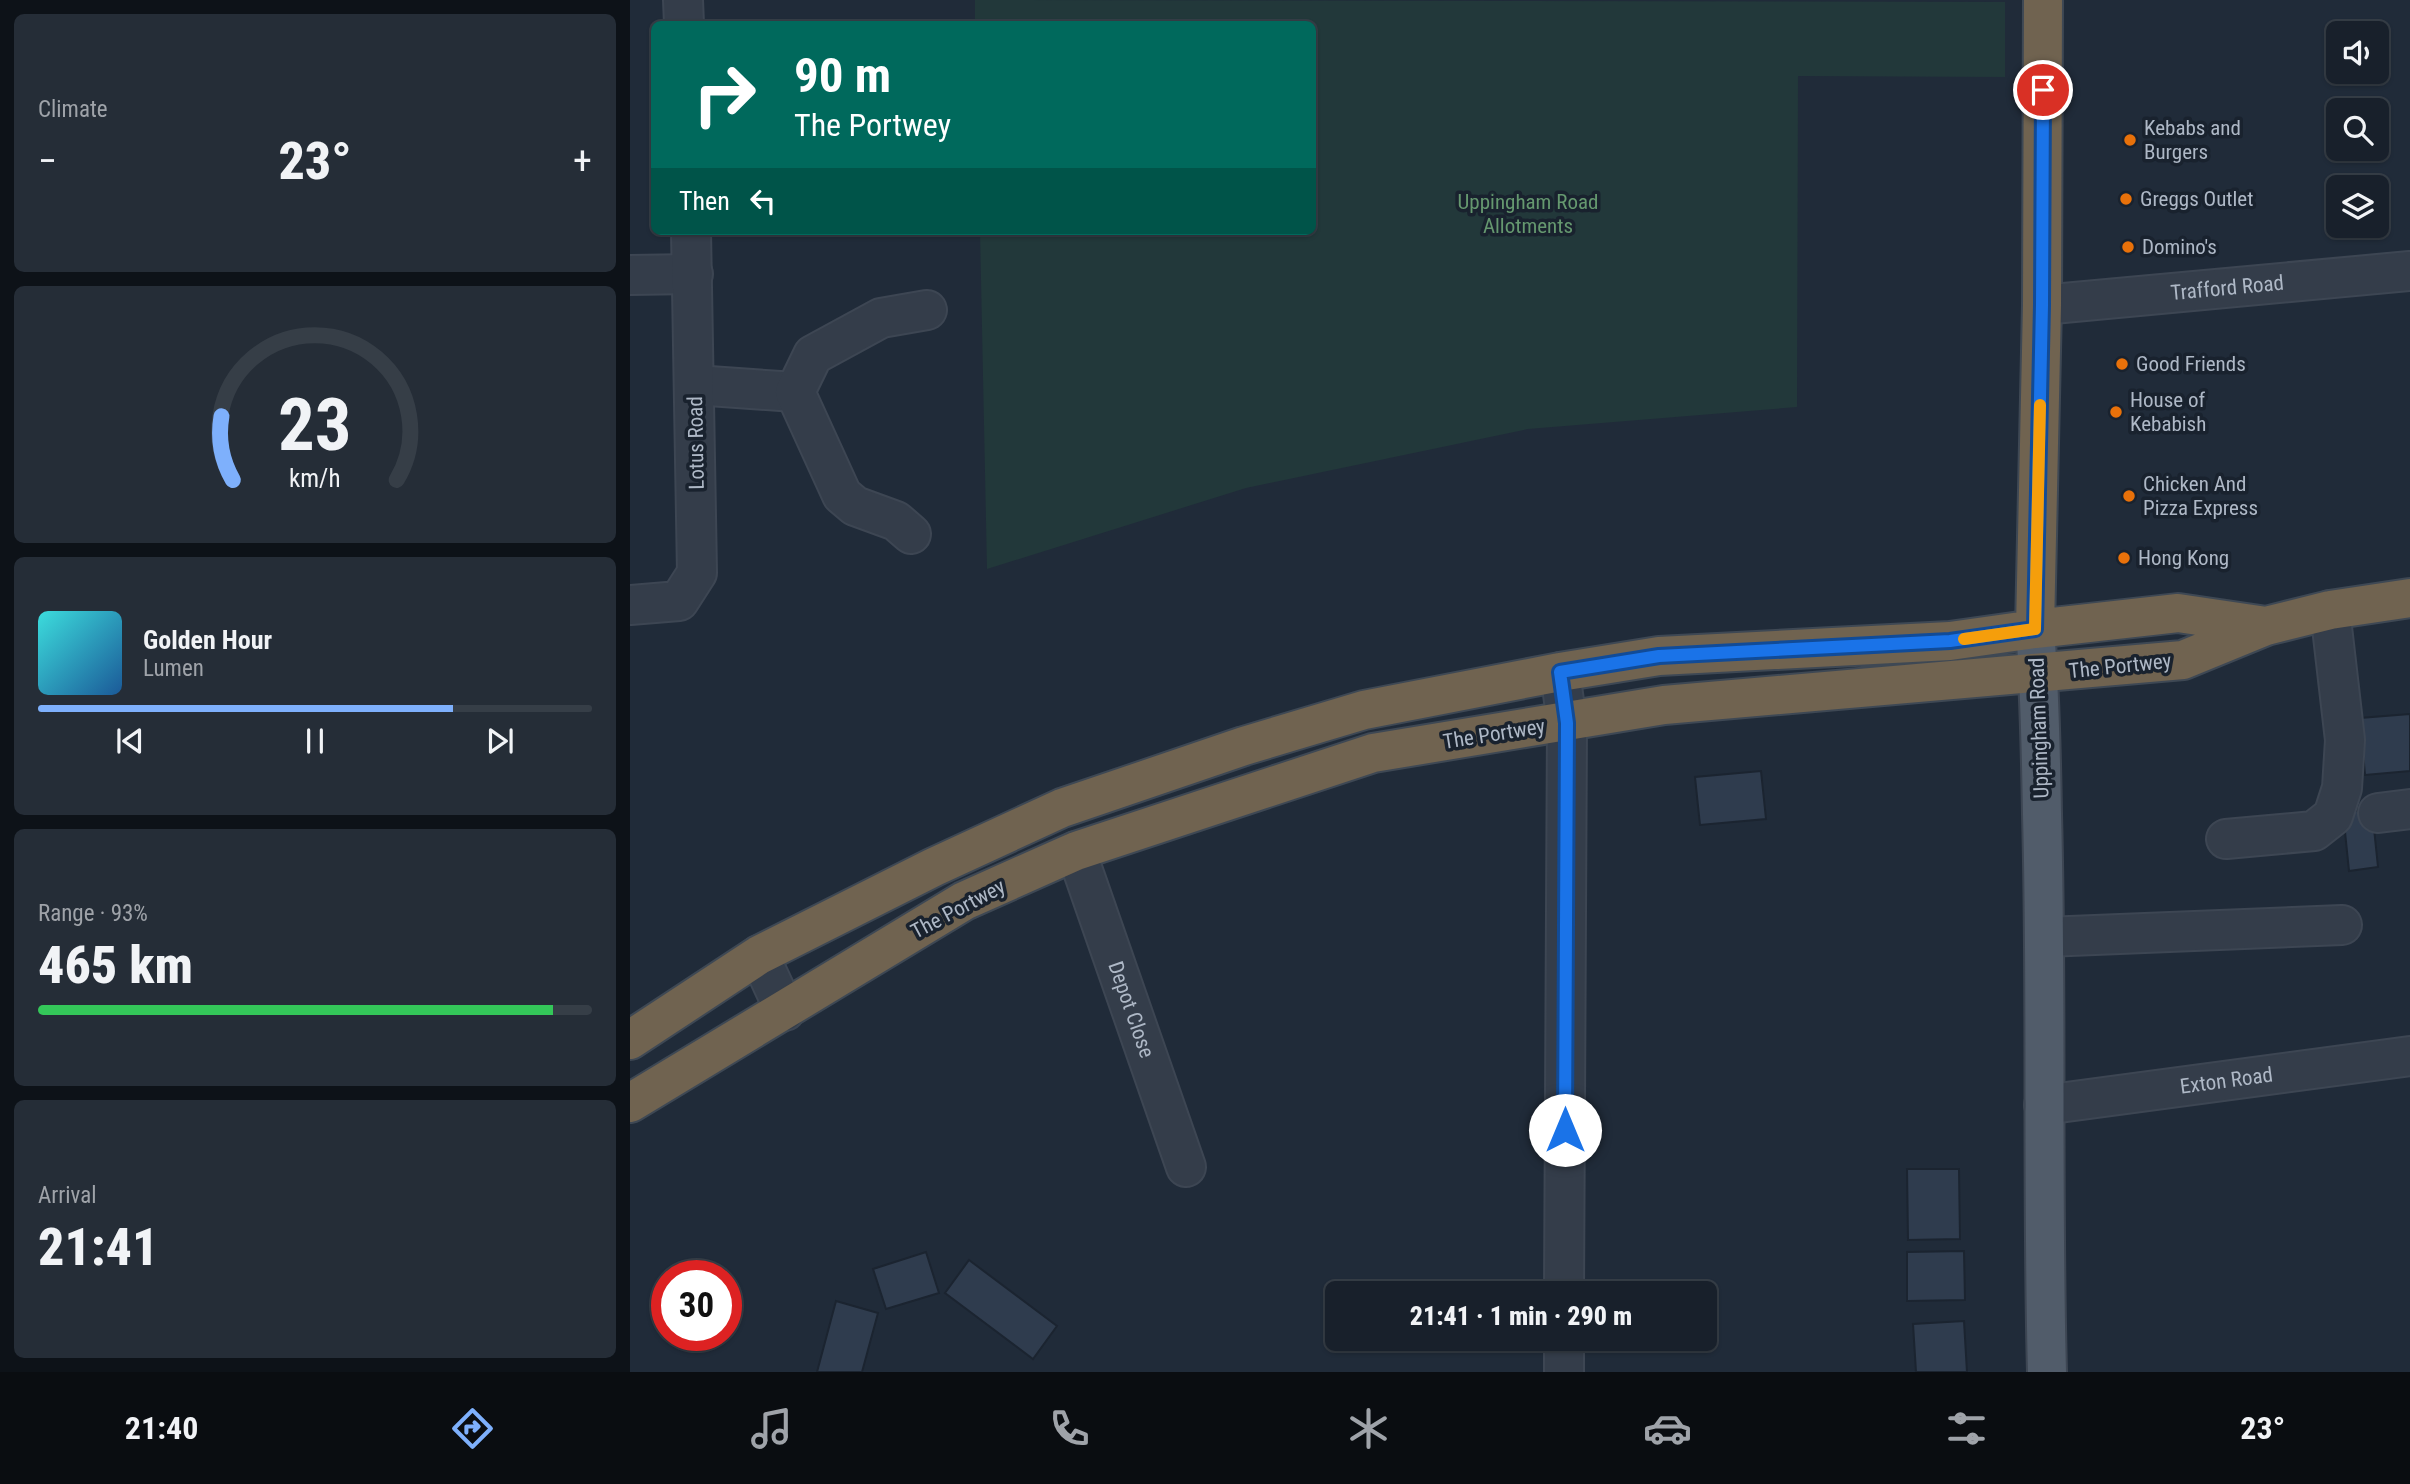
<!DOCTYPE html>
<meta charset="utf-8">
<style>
:root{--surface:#18202b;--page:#252d37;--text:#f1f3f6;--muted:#9fa3a9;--line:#363e47;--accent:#7eb0fc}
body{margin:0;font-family:"Roboto Condensed",sans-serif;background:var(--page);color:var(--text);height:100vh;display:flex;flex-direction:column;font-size:26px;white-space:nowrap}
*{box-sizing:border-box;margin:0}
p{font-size:23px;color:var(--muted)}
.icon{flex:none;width:38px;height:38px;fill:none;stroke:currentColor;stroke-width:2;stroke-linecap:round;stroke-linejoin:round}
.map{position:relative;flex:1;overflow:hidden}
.side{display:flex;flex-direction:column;gap:14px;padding:14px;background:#0d1218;width:630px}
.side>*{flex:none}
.top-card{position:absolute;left:21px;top:21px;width:665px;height:214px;border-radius:10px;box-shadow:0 2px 5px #0004,0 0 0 2px var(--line);background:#00695c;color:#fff;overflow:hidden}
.tools{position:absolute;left:1696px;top:21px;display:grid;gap:14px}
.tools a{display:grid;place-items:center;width:63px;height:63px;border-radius:10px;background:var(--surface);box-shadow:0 2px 5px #0004,0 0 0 2px var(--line);font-size:35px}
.speed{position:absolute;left:21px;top:1260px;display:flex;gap:14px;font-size:35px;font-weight:700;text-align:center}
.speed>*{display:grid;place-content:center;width:91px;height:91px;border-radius:50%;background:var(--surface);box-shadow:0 2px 5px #0004,0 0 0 2px var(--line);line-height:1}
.speed .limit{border:10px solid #d22;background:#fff;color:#111}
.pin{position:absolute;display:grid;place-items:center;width:60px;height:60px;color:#fff;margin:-30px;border:4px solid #fff;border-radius:50%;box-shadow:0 2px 7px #0007}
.me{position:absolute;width:77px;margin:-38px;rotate:0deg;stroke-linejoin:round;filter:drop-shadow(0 0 5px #0008)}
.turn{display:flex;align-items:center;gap:24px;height:147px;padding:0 28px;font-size:32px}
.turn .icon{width:91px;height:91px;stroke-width:2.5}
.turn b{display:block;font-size:49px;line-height:60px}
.then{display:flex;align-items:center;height:66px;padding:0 28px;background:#0003;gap:14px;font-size:26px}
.big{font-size:52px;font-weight:800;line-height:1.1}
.side .card{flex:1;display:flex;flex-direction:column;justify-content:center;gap:10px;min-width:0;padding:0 24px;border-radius:10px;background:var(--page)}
.side .dial{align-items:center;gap:0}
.dial svg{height:182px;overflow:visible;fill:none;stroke:var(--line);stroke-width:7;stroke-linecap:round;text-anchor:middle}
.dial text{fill:var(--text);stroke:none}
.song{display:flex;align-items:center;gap:21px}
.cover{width:84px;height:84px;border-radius:10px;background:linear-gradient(135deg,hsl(180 70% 55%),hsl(210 70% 35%))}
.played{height:7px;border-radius:4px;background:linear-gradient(90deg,var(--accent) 75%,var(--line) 75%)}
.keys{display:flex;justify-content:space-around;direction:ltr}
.heat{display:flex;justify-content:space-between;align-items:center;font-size:38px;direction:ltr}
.charge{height:10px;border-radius:5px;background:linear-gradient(90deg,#34c759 93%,var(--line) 0)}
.trip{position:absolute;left:695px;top:1281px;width:392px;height:70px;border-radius:10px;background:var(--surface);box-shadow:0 2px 5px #0004,0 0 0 2px var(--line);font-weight:800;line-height:70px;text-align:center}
.menu{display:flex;height:112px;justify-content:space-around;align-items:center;background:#0a0d11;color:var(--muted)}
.menu .icon{width:49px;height:49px}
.menu .current{color:var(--accent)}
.menu b{font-size:32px;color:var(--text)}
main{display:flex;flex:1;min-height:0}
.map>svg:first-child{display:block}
.green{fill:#22383a}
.building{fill:#2f3c4e;stroke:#1b2430;stroke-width:2}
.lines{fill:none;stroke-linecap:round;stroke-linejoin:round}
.minor-casing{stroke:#3d4653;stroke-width:42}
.major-casing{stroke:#3d4653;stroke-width:42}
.highway-casing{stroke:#3e4854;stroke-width:42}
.minor{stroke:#343d4a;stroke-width:38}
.major{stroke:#515c6a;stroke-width:38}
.highway{stroke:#706350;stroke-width:38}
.route-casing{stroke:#114b97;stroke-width:18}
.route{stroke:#1a73e8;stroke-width:12}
.slow{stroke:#f59e0b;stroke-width:12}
.food-dot{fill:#e8710a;stroke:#19222e;stroke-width:2.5}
.labels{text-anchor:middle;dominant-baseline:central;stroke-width:7;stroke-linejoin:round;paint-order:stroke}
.poi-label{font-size:21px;fill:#aeb8c6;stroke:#19222e;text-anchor:start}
.park-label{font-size:21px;fill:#65986f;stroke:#19222e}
.street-label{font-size:21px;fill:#aeb8c6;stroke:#19222e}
</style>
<main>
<section class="side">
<div class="card"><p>Climate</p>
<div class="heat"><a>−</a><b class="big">23°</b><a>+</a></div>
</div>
<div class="card dial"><svg viewBox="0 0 100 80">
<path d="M14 69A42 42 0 1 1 86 69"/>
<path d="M14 69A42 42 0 0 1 9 41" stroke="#7eb0fc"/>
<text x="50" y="56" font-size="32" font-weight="700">23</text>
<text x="50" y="72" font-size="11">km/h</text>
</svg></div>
<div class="card">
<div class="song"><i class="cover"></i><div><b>Golden Hour</b><p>Lumen</p></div></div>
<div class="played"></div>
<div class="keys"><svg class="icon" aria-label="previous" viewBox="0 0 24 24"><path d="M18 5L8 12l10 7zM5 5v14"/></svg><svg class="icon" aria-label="pause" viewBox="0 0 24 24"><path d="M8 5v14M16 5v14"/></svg><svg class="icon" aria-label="next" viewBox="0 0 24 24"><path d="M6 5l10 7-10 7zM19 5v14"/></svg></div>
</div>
<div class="card"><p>Range · 93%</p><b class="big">465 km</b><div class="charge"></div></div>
<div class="card"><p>Arrival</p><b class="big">21:41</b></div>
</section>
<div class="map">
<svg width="1780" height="1372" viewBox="0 0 1780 1372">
<rect width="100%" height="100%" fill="#202b39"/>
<path class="green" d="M345,0L1375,2V77L1168,76L1167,407L898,429L616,488L357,569L350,231H682V24H345Z"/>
<path class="building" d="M1780,714V771L1735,775L1730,718Z
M1131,771L1136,819L1070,825L1065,777Z
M1742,809L1748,867L1719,871L1713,812Z
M1277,1169H1329L1330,1239L1278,1240Z
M1334,1251L1335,1300L1277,1301V1252Z
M296,1252L309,1293L256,1309L243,1269Z
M339,1260L427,1326L403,1359L315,1293Z
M206,1301L248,1313L232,1372H187Z
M1334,1321L1337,1372H1286L1283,1324Z"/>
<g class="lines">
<g class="minor-casing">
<g id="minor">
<path d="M53,0L54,24"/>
<path d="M0,275L63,274"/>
<path id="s1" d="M1412,305L1780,271"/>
<path d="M65,385L165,392"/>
<path d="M281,534L266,521L225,506L212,495L165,392L183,355L251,318L297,310"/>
<path d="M0,605L49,601L67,573L61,231"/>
<path d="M930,672L937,723L934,1293"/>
<path d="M1748,813L1780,809"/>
<path d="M1596,839L1684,831L1703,816L1712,788L1715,740L1700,610"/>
<path id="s2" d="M446,851L556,1167"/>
<path d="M1415,937L1712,925"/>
<path d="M129,955L155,1011"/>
<path id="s3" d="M1414,1105L1780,1056"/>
<path d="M934,1372V1339"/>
</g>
</g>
<g class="major-casing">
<path id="major" d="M1405,629C1410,691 1411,753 1412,814C1417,1000 1412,1186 1417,1372"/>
</g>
<g class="highway-casing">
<path id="highway" d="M1405,629L1412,305L1413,0
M0,1040L129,955L304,867L432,808L614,746L734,710L930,672L1029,656L1320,641L1405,629L1548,613L1636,626
M0,1103L334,901L446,851L743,753L1034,705L1553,660L1636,626L1700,610L1780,598"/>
</g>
<use href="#minor" class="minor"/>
<use href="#major" class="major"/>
<use href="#highway" class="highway"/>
</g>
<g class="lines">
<g class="route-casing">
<path id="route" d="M935,1130L937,723L930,672L1029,656L1320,641L1405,629L1412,305L1413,90"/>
</g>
<use href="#route" class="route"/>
<path class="slow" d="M1334,639L1405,629L1410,405"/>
</g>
<g class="food-dot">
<circle cx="1500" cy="140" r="7"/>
<circle cx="1496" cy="199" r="7"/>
<circle cx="1498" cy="247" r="7"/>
<circle cx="1492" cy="364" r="7"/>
<circle cx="1486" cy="412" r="7"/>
<circle cx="1499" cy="496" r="7"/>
<circle cx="1494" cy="558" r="7"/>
</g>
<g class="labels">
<g class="poi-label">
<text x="1514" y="128">Kebabs and<tspan x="1514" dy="24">Burgers</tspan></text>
<text x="1510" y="199">Greggs Outlet</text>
<text x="1512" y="247">Domino's</text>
<text x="1506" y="364">Good Friends</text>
<text x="1500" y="400">House of<tspan x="1500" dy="24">Kebabish</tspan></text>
<text x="1513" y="484">Chicken And<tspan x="1513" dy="24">Pizza Express</tspan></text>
<text x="1508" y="558">Hong Kong</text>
</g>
<g class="park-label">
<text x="898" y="202">Uppingham Road<tspan x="898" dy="24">Allotments</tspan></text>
</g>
<g class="street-label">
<text stroke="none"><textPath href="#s1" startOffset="186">Trafford Road</textPath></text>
<text transform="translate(66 443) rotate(-91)">Lotus Road</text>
<text transform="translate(1490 666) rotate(-6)">The Portwey</text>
<text transform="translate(1409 728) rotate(-92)">Uppingham Road</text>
<text transform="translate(864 734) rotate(-9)">The Portwey</text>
<text transform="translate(328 909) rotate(-28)">The Portwey</text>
<text stroke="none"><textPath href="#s2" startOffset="168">Depot Close</textPath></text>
<text stroke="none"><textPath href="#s3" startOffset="184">Exton Road</textPath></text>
</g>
</g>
</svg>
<div class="tools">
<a><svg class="icon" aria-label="sound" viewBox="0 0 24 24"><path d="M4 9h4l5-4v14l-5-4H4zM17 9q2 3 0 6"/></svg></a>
<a><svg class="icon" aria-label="search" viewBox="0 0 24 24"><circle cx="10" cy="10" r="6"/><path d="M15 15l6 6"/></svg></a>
<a><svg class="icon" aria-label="layers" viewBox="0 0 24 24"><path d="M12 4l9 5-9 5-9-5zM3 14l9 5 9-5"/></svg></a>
</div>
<div class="speed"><div class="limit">30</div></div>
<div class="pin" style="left:1413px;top:90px;background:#d93025"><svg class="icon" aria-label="arrive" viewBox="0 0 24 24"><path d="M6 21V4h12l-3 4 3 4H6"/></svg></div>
<svg class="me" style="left:935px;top:1130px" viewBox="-20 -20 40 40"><circle r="19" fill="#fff"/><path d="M0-13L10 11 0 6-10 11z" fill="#1a73e8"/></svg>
<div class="trip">21:41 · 1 min · 290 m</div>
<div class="top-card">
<div class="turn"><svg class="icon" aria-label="right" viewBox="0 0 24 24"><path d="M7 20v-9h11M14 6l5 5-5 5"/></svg><div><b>90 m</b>The Portwey</div></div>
<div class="then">Then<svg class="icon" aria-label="left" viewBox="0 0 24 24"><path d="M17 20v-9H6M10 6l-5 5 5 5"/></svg></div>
</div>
</div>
</main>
<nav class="menu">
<b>21:40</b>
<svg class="icon current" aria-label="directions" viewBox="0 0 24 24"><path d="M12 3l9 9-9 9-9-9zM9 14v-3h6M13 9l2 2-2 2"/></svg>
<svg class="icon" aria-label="music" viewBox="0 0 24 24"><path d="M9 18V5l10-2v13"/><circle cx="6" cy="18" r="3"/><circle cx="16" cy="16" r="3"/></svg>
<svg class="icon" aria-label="phone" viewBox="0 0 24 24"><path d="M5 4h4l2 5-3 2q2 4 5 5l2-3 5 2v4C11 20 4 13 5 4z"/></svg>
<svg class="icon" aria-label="climate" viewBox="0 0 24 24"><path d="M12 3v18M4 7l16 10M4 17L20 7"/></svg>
<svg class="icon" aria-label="car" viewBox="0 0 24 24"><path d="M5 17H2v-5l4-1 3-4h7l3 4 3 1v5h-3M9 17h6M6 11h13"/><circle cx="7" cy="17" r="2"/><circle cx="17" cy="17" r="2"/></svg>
<svg class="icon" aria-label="filters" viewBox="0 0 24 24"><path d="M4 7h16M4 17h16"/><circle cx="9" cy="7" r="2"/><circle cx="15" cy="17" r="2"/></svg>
<b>23°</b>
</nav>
